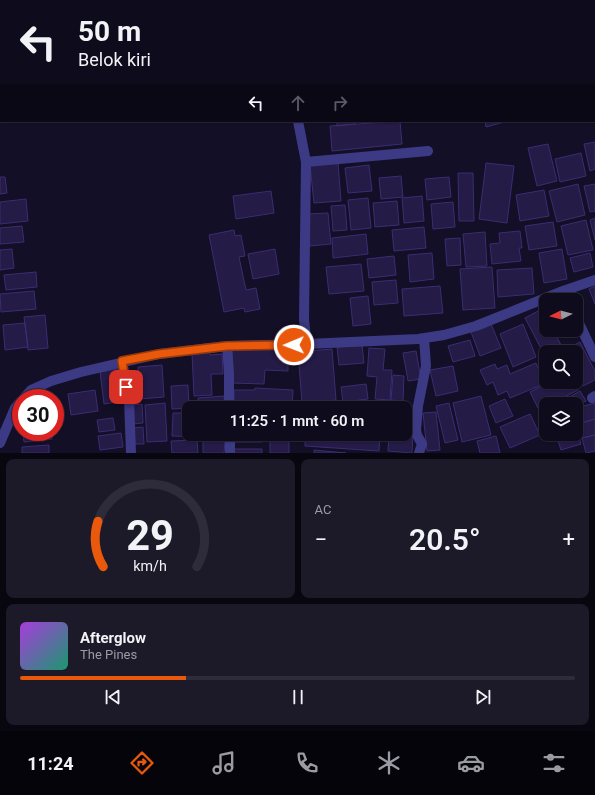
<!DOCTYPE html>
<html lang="id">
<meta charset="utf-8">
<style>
:root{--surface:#0e0b1c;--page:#1c1929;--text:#f1f3f6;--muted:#9b9ba3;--line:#2e2b3b;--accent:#ea580c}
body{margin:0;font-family:Roboto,sans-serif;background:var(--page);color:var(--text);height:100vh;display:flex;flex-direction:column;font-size:15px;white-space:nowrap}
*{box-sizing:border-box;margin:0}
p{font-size:13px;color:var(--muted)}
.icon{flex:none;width:22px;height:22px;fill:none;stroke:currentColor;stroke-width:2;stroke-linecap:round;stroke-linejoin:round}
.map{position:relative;height:453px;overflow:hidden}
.sheet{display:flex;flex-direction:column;gap:6px;padding:6px;background:#08060f;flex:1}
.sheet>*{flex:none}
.top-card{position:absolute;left:0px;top:0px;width:595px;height:122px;box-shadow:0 1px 3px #0004,0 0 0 1px var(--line);background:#0e0b1c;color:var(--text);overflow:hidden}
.needle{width:26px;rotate:264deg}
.controls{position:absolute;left:539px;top:293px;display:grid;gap:8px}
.controls a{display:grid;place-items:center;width:44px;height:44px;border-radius:8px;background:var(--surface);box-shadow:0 1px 3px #0004,0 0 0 1px var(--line);font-size:20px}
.speed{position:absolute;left:12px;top:389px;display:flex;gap:8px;font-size:20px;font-weight:700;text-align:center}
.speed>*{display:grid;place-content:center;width:52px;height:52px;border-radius:50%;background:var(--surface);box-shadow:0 1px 3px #0004,0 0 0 1px var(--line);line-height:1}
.speed .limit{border:6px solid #d22;background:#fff;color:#111}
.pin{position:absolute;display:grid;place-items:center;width:34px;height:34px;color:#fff;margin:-17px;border-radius:8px;box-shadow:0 2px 6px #0006}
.me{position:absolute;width:44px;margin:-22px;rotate:269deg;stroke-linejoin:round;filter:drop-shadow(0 0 3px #0008)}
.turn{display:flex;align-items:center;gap:14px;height:84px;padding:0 12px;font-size:18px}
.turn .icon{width:52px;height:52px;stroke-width:2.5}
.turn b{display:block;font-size:28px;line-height:34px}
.lanes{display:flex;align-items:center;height:38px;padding:0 12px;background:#0003;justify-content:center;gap:20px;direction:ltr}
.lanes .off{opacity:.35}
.big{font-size:30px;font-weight:600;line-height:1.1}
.sheet .widget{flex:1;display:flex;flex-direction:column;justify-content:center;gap:6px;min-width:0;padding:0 14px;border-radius:8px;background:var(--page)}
.sheet .dial{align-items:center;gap:0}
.dial svg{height:104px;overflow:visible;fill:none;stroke:var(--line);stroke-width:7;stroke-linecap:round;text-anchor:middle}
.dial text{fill:var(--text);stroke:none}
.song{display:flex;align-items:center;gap:12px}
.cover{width:48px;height:48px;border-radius:6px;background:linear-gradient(135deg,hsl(280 70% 55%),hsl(160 70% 35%))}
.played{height:4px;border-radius:2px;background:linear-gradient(90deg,var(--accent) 30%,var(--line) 30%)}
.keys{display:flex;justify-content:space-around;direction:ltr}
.heat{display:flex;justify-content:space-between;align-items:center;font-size:22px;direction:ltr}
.sheet .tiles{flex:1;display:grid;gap:6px;grid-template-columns:1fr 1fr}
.widget:last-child{grid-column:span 2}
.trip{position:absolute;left:182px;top:401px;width:230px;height:40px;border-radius:8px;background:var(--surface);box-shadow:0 1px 3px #0004,0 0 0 1px var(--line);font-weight:600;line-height:40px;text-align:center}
.menu{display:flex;height:64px;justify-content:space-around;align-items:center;background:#06040b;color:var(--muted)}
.menu .icon{width:28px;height:28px}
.menu .active{color:var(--accent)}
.menu b{font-size:18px;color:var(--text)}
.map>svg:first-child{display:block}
.building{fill:#241b47;stroke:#3b2d73}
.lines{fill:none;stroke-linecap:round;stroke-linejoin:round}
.lane{stroke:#3d3a85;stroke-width:10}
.street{stroke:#3d3a85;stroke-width:10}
.route-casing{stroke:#983908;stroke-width:10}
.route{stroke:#ea580c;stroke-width:7}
</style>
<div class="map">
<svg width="595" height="453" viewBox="0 0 595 453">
<rect width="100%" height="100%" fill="#130f26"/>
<path class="building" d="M300,0H418V1H300Z
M498,0H595V13L594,1Z
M594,33H595L594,99Z
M337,121H355V124L337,126Z
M400,121L402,144L332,151L330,126Z
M485,121H508L486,127Z
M595,142V169L590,171L584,144Z
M548,144L557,181L537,186L528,148Z
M581,153L586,176L560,182L555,159Z
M338,163L341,201L314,203L310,165Z
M486,163L514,166L507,223L479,219Z
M369,165L372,191L348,193L345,168Z
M458,173H473L474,221H459Z
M401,176L403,197L381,199L379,178Z
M0,177H5L7,193L0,194Z
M449,177L451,197L427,200L425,179Z
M578,184L585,215L557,222L549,191Z
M595,184V211L590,212L584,186Z
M544,190L549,216L520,221L516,195Z
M271,191L274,213L236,219L233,196Z
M422,196L424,221L404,223L402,198Z
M368,198L371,228L351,230L348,200Z
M26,199L28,221L0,224V202Z
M397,201L399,225L375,227L373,203Z
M453,202L455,227L433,229L431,204Z
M345,205L347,230L333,231L331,206Z
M328,213L331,244L310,246L307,214Z
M595,218V240L590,220Z
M586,220L593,250L568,255L561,226Z
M553,222L557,246L529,250L525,226Z
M22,226L24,242L0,244V228Z
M424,227L426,248L394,251L392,230Z
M234,230L235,236L241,235L245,256L239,257L246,290L256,288L260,309L245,312L244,308L224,312L209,235Z
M520,231L522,248H519L521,261L492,264L490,244L500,243L499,233Z
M485,232L487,266L466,267L463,234Z
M366,234L368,254L333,258L332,238Z
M460,238L461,265L447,266L445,239Z
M12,249L14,268L0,270V250Z
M275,249L279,274L253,279L248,254Z
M562,249L567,279L544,283L539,253Z
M432,253L434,279L410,282L408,255Z
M590,253L593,267L574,272L570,258Z
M394,256L396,275L369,278L367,259Z
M361,264L364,291L329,294L326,267Z
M492,267L495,308L463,310L460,269Z
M532,268L534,294L498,297L497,270Z
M36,272L37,287L6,290L4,275Z
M396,280L398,303L374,305L372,282Z
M440,286L443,313L404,316L402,289Z
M595,286V304L589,289Z
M34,291L36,309L1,312L0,294Z
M368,296L371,324L353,326L350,298Z
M542,309L546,317V330H553L561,345L544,354L525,318Z
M45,315L48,348L28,350L24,317Z
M25,323L28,347L5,350L3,325Z
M491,324L501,348L480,356L471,332Z
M523,324L536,357L513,367L500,334Z
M470,340L475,356L453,362L448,346Z
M580,342L595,371V380L583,386L576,372V352H566L565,350Z
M362,345L364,363L339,365L337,347Z
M369,348L385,349L383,370H392L390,400L375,399L377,377L367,376Z
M232,349L288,350V371L265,370L264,384L231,383Z
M332,349L336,400L302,403L298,352Z
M416,351L421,379L408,381L403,353Z
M210,352V355L222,354L223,374H211L212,395L194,396L192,353Z
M536,363L544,384L510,398L507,391L498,395L493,382L487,385L480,370L495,364L497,369L507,365L510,374Z
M162,365L164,397L140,399L138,367Z
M453,366L458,391L436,396L430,370Z
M118,369L123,401L104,404L100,372Z
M393,375L404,376L403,401L391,400Z
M550,382H574L578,390L551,404H546V406L539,410L530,392Z
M366,384L368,399L343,402L341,387Z
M188,385L189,408L172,409L171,386Z
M255,388L293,390L292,408H234V390H255Z
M95,390L98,411L71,415L68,394Z
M580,391L586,401L576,406V404H569L566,399Z
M224,396L225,408H198V398Z
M481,396L491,435L462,442L453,403Z
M505,399L513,416L496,423L489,406Z
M165,403L167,441L147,442L145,405Z
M449,403L458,440L445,443L436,406Z
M595,403V419L578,424L576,415V408Z
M142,404L143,423L133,424L131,405Z
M405,412L414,413L412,453L388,451L389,434H405Z
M436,412L440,450L427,451L423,413Z
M173,413H189V434H208V437L172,436Z
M530,414L540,435L510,448L500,427Z
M113,418L115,430L99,432L97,420Z
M595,419V435L582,438L578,424Z
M143,427L144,444H134L133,428Z
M576,429L581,444L561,450L556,434H576Z
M23,432H51L52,439L24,442Z
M121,433L123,447L100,450L98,436Z
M235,434H262V442H235Z
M303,434H380L379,451L305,446V439H302Z
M595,435V451L586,453L582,438Z
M270,436H289V453H270Z
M496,436L500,453H480L477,441Z
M197,440L198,453H172L171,441Z
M203,441H225L224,453H203Z
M49,445V453H22V447Z
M234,449H262V453H234Z
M314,450L346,453H314Z"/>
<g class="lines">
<path class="lane" d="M457,0V1"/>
<path class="street" d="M284,0V1
M298,121L306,162L304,320L307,344
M306,162L428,151
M576,317L595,357
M227,346L229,373V408
M122,361L129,399L131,453
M24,398L31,390L51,381L81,372L159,354L227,346L307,344L418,339L444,335L476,326L563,291L595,280
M592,398L595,396
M230,434V453
M0,443L15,408L21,401
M419,453L422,444L417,435L416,430L418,406L426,366L424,338"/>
</g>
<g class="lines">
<g class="route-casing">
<path id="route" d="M126,387L122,361L159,354L227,346L294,345"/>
</g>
<use href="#route" class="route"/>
</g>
</svg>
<div class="controls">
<a><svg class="needle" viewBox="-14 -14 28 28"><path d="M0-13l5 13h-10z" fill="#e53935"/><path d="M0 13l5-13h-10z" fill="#9b9ba3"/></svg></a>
<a><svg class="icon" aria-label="search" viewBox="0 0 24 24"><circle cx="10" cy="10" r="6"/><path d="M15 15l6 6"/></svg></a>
<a><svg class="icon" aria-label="layers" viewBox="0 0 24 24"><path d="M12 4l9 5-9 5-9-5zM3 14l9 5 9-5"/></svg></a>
</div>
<div class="speed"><div class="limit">30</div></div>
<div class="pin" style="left:126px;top:387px;background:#d93025"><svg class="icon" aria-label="arrive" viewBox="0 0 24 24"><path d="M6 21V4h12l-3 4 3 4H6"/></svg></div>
<svg class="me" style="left:294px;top:345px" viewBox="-20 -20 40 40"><circle r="17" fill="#ea580c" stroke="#fff" stroke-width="3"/><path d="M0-11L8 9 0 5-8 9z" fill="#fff"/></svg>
<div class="trip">11:25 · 1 mnt · 60 m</div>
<div class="top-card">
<div class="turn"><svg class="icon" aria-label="left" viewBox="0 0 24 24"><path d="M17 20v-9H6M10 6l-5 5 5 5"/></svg><div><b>50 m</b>Belok kiri</div></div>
<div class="lanes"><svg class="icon" aria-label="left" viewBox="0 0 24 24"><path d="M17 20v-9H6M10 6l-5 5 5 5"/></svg><svg class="icon off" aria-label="ahead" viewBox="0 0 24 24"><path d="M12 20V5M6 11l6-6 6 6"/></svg><svg class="icon off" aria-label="right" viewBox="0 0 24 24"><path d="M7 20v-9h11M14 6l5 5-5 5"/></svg></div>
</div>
</div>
<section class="sheet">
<div class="tiles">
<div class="widget dial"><svg viewBox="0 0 100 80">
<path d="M14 69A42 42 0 1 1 86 69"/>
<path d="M14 69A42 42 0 0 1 10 34" stroke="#ea580c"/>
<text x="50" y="56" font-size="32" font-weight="700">29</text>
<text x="50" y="72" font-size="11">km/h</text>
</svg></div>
<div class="widget"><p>AC</p>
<div class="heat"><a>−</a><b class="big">20.5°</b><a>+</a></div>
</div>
<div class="widget">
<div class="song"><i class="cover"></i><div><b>Afterglow</b><p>The Pines</p></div></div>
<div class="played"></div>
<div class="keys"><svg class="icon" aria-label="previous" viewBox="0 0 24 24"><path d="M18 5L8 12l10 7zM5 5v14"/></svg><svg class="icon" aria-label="pause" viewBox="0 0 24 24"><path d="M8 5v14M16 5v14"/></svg><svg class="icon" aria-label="next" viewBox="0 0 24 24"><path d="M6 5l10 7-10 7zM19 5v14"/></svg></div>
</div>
</div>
</section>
<nav class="menu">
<b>11:24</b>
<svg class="icon active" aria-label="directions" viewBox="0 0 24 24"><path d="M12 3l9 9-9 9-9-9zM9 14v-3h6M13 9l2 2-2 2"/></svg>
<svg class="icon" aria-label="music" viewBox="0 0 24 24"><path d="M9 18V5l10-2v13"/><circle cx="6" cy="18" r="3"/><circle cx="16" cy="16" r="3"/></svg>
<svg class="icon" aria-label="phone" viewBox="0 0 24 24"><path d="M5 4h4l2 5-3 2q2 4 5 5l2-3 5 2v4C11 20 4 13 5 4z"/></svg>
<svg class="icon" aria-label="climate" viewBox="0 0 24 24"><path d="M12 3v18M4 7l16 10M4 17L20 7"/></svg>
<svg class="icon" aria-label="car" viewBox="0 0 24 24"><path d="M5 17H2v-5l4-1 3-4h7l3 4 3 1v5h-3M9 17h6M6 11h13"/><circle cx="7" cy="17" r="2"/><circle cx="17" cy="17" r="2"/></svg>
<svg class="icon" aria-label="filters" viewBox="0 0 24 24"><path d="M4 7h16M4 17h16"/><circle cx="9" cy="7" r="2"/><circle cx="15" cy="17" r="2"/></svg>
</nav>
